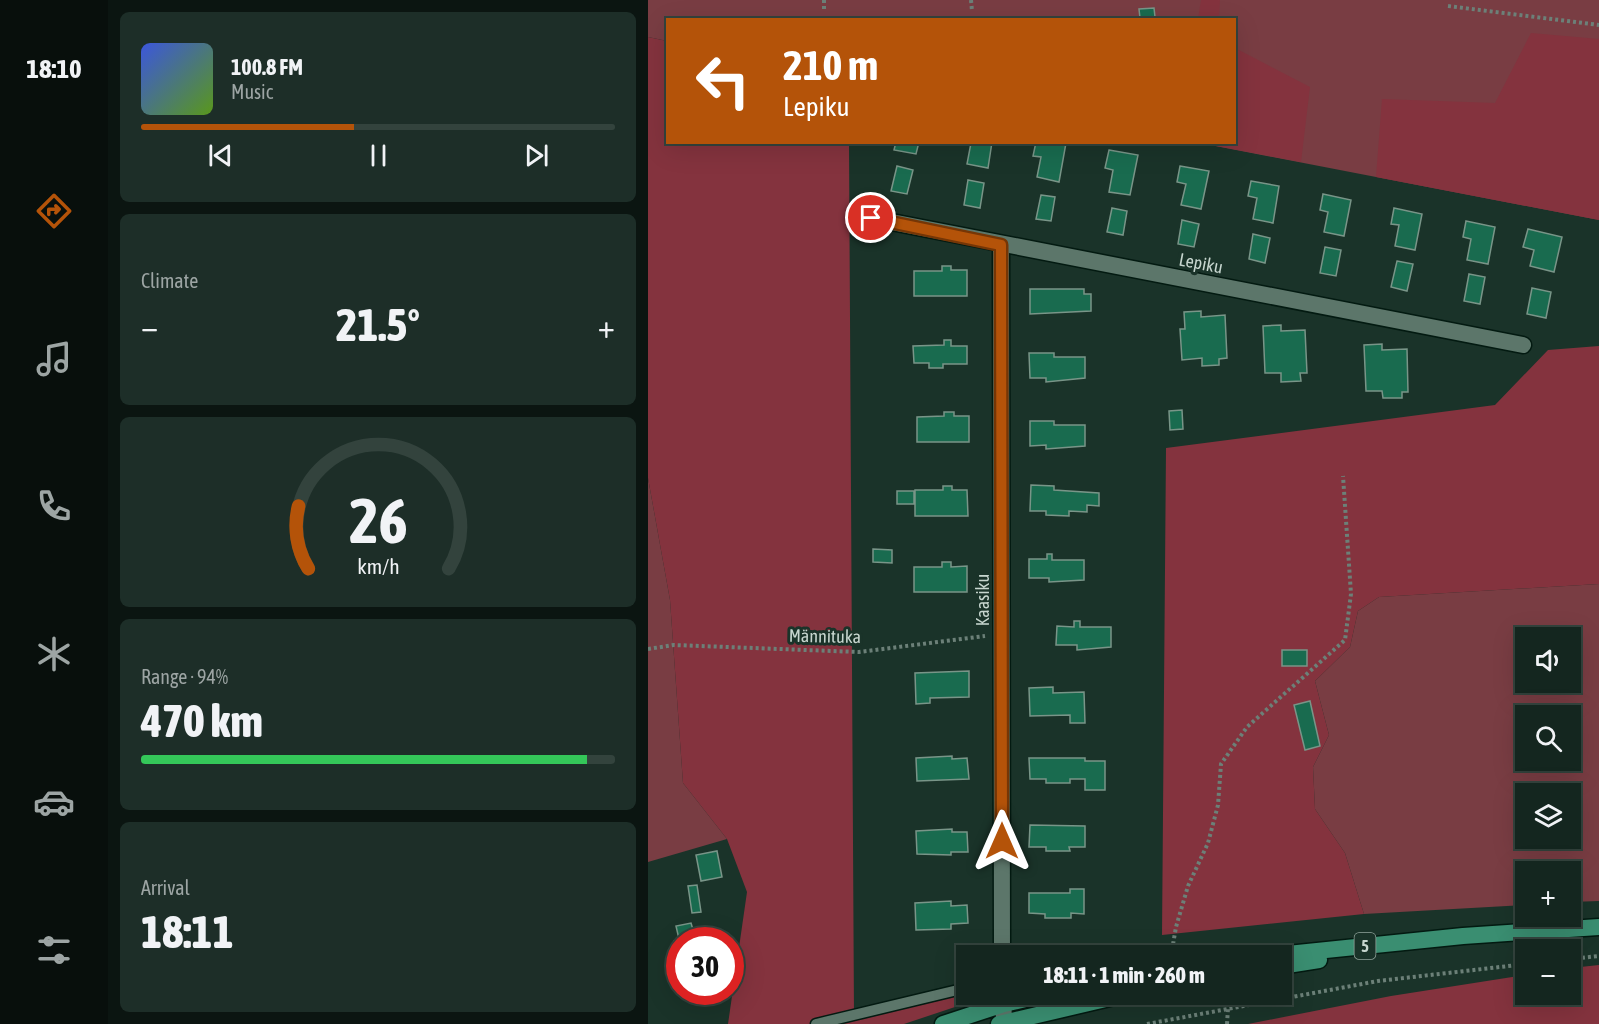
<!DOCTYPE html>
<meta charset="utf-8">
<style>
:root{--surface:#14261f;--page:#1d2e28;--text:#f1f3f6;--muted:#9da5a4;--line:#33433d;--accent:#b45309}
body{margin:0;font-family:"Asap Condensed",sans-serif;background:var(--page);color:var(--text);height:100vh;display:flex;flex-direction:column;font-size:22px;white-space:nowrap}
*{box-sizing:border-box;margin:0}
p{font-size:20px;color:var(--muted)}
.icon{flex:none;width:33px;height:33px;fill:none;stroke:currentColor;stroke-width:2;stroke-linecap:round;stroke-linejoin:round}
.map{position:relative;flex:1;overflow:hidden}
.panel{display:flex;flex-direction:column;gap:12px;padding:12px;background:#0b1511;width:540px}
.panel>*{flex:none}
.hud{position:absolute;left:18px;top:18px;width:570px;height:126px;border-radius:0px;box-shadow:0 6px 24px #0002,0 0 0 2px var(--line);background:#b45309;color:#fff;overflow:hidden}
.buttons{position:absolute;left:867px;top:627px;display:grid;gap:12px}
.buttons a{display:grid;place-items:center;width:66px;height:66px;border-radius:0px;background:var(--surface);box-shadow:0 6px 24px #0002,0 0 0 2px var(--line);font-size:30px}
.speed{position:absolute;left:18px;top:927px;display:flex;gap:12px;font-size:30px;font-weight:700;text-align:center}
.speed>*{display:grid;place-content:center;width:78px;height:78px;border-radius:50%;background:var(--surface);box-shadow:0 6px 24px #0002,0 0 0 2px var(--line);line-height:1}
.speed .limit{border:9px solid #d22;background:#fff;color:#111}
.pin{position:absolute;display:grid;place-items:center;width:51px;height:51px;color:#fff;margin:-26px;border:3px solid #fff;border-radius:50%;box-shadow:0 2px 6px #0007}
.me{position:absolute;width:66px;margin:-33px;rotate:0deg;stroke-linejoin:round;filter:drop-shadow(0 0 4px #0008)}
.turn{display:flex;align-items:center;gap:21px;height:126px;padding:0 18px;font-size:27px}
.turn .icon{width:78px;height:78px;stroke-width:2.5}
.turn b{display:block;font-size:42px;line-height:51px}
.big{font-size:45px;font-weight:800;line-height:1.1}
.panel .tile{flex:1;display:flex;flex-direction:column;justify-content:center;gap:9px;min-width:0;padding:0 21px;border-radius:9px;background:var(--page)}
.panel .dial{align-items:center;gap:0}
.dial svg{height:156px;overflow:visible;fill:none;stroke:var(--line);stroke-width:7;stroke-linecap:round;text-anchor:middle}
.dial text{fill:var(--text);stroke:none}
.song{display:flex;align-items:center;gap:18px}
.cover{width:72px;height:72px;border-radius:9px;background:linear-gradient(135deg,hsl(230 70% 55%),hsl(90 70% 35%))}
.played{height:6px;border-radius:3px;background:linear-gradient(90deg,var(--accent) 45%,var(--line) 45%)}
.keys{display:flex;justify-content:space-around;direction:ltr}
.heat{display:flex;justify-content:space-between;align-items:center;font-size:33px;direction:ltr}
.charge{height:9px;border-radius:4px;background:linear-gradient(90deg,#34c759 94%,var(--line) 0)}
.trip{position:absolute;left:308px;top:945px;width:336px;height:60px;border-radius:0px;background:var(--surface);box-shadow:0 6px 24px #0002,0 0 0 2px var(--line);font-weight:800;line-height:60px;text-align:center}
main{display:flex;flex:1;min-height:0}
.tabs{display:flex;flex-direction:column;width:108px;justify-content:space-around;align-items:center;background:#080f0c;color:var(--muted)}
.tabs .icon{width:42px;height:42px}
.tabs .selected{color:var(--accent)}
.tabs b{font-size:27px;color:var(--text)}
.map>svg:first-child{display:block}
.green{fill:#793d43;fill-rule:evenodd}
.forest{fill:#84333e}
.building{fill:#196b4f;stroke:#799588;stroke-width:1.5}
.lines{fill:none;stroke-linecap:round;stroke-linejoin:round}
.service-casing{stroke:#031a11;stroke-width:13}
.minor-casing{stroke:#031a11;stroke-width:19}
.primary-casing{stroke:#031a11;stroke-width:19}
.path{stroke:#6c8078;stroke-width:4;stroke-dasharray:3 3;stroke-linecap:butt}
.service{stroke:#5c766a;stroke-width:10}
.minor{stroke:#5c766a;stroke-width:16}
.primary{stroke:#3a8e71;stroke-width:16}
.route-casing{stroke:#753606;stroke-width:15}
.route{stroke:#b45309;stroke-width:10}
.labels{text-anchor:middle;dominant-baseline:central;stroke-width:6;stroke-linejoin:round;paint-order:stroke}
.shield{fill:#1a3329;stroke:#93a59d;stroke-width:1.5}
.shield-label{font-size:16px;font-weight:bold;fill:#c7d6cf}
.street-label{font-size:18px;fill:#c7d6cf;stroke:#1a3329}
</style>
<main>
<nav class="tabs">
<b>18:10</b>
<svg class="icon selected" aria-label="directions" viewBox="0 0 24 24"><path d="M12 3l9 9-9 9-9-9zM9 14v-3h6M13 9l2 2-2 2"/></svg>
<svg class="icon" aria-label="music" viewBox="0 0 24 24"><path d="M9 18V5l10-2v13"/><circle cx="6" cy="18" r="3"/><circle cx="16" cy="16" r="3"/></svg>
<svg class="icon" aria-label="phone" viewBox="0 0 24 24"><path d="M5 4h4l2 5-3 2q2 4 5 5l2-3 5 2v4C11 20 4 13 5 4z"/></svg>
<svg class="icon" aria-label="climate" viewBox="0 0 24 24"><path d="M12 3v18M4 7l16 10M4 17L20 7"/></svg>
<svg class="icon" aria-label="car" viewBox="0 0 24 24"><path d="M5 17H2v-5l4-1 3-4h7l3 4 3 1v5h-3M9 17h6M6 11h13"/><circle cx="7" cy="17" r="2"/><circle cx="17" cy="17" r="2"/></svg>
<svg class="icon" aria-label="filters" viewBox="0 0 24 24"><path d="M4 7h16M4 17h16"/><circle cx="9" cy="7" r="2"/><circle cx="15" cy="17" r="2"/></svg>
</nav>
<section class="panel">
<div class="tile">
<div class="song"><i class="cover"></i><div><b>100.8 FM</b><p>Music</p></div></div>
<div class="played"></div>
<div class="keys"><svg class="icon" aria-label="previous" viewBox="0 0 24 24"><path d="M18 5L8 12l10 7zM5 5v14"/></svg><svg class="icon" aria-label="pause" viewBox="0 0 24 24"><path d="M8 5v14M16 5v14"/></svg><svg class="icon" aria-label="next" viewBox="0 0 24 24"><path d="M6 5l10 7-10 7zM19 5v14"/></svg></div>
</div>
<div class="tile"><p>Climate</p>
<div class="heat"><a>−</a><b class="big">21.5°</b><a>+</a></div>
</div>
<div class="tile dial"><svg viewBox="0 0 100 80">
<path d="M14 69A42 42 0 1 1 86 69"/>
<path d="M14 69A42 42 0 0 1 9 37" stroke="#b45309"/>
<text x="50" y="56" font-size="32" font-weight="700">26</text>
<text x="50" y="72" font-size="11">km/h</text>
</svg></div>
<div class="tile"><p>Range · 94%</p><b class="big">470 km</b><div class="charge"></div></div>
<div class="tile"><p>Arrival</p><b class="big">18:11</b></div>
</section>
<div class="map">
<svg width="951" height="1024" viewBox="0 0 951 1024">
<rect width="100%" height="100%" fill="#1a3329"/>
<path class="green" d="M0,0H951V220L552,143L586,142V20H20L19,41L0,37Z
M0,478L22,600L35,783L79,839L0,862Z
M951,584V901L923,902L922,872H878L877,905L716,914L697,853L667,809L665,767L681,735L667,681L702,647L710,611L731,597ZM878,638H922V682H878ZM878,716H922V760H878ZM878,794H922V838H878Z"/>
<path class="forest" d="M553,0H572L571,19H550Z
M883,33L951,39V220L728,177L734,99L847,103Z
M0,37L19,41L20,142L201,143L206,1014L318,988V994L343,995L256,1024H80L99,892L79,839L35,783L22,600L0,478Z
M587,48L662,87L653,162L552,143L586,142Z
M951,346V584L731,597L710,611L702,647L667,681L681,735L665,767L667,809L697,853L716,914L514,935L518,448L847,405L900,350Z
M951,965V1024H600L743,996L877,975L878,994H922L923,968Z"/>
<path class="building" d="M506,8L507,17L492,18L491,9Z
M248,142H271L268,154L246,150Z
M320,142H344L340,168L319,164L323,143Z
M388,142L418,143L411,182L389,177L393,157L385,156Z
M461,150L490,155L482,195L461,192L465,170L457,168Z
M249,166L265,170L259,194L243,191Z
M532,166L561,171L553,209L533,205L538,184L529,182Z
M320,180L336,183L332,208L316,205Z
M603,181L631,186L625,223L605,219L609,198L600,196Z
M675,194L703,200L696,236L676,232L680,212L672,210Z
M393,195L407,197L403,221L388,219Z
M464,208L479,211L475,235L459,232Z
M746,208L774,214L767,250L747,246L751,225L743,224Z
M534,220L551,224L546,247L530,244Z
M818,221L847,227L840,264L819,260L823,239L815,237Z
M880,229L914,237L906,272L882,266L886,250L875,247Z
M605,234L622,238L617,263L601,259Z
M677,247L693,250L688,276L672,273Z
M749,261L765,264L759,291L743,287Z
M294,266H303V270H319V296H266V271H294Z
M821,274L837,277L832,304L816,301Z
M884,288L903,292L898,318L879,314Z
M382,289H436V294H443V311L382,314Z
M553,311V317L577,315L579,358L571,359V365L554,366V358L534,360L532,329H537L536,312Z
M633,325V331L657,330L659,373H652L653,381L633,382V373H617L615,326Z
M296,340H303V346H319V364H295V368H281V363H266L265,346L296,345Z
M734,344V350L759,349L760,392H754V398H735L734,391H718L716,345Z
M381,353H406V357H437V378L398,382V378H382Z
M534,410L535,429L522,430L521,411Z
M296,412H306V416H321V442H269V417L296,416Z
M382,421H406V425H437V446L398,449V445L382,446Z
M383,485L406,486V490L451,493V506L439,505V512L421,511V516L398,515V511H382Z
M295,486H304V490H319L320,516H267V490H295Z
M249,491H266V504H249Z
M225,549L244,550V563L225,562Z
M399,554H404V560H436V580L401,582V578H381V559H399Z
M294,562H303V567L319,566V592H266V567H294Z
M426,621H432V627H463V647L429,650V645H408L409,626L426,627Z
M634,650H659V666H634Z
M321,671V697L282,698V703L268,704L267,673Z
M405,687V693L436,692L437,723H422V715L382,716L381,688Z
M662,701L672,746L657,750L646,705Z
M304,756V759L319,758L321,779L269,781L268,758Z
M381,758H437V761H457V790H437V779H422V783H398V779H382Z
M382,825L437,826V847H421L422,851H398V847H381Z
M304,829V832H319L320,852H303V855L269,854L268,831Z
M69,851L74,877L53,881L48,855Z
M49,885L53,912L44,913L40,886Z
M422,889H436V914L423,913V918H397V914L381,913V893H422Z
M303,901V906L319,905L320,923L303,924V929L268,930L267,903Z
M43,923L48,940H32V960L26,941L31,939L28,926Z"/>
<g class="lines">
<g class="service-casing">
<path id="service" d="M168,1024L318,988"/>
</g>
<g class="minor-casing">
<path id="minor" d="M223,218L875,345
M353,245L354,956
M355,994L356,1022"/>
</g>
<g class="primary-casing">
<path id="primary" d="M619,956L815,936L951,927
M633,966L671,960
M295,1024L356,1004L399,994
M351,1024L479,994"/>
</g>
<path class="path" d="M176,0V10
M323,0L324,11
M800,6L951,25
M0,649L26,645L211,652L337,636
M484,956L523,948
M523,956L528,927L540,886L560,843L570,805L573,764L599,727L697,640L703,594L695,476
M922,959L951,956
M499,1024L730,981L878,964
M579,1024L580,1008"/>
<use href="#service" class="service"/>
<use href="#minor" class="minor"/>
<use href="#primary" class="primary"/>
</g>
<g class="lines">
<g class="route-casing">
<path id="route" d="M223,218L353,245L354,841"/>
</g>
<use href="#route" class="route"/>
</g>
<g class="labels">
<rect class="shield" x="706.5" y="933" width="21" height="26" rx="4.5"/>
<g class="shield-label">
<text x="717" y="946">5</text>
</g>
<g class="street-label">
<text transform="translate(553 263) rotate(11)">Lepiku</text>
<text transform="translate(334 600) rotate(-90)">Kaasiku</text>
<text transform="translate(177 636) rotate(1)">Männituka</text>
</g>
</g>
</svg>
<div class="buttons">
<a><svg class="icon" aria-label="sound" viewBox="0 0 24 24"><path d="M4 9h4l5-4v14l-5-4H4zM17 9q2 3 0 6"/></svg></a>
<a><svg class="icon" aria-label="search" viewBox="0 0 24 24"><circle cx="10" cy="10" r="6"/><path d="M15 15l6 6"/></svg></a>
<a><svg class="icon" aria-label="layers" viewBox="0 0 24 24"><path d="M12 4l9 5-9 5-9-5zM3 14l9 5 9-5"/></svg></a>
<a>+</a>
<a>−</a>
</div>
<div class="speed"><div class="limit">30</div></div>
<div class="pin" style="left:223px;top:218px;background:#d93025"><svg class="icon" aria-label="arrive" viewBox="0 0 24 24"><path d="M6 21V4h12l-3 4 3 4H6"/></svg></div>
<svg class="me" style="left:354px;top:841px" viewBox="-20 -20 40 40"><path d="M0-17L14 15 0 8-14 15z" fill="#b45309" stroke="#fff" stroke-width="4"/></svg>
<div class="trip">18:11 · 1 min · 260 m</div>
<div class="hud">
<div class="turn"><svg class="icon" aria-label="left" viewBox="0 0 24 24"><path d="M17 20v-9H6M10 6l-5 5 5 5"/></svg><div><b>210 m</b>Lepiku</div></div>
</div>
</div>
</main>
